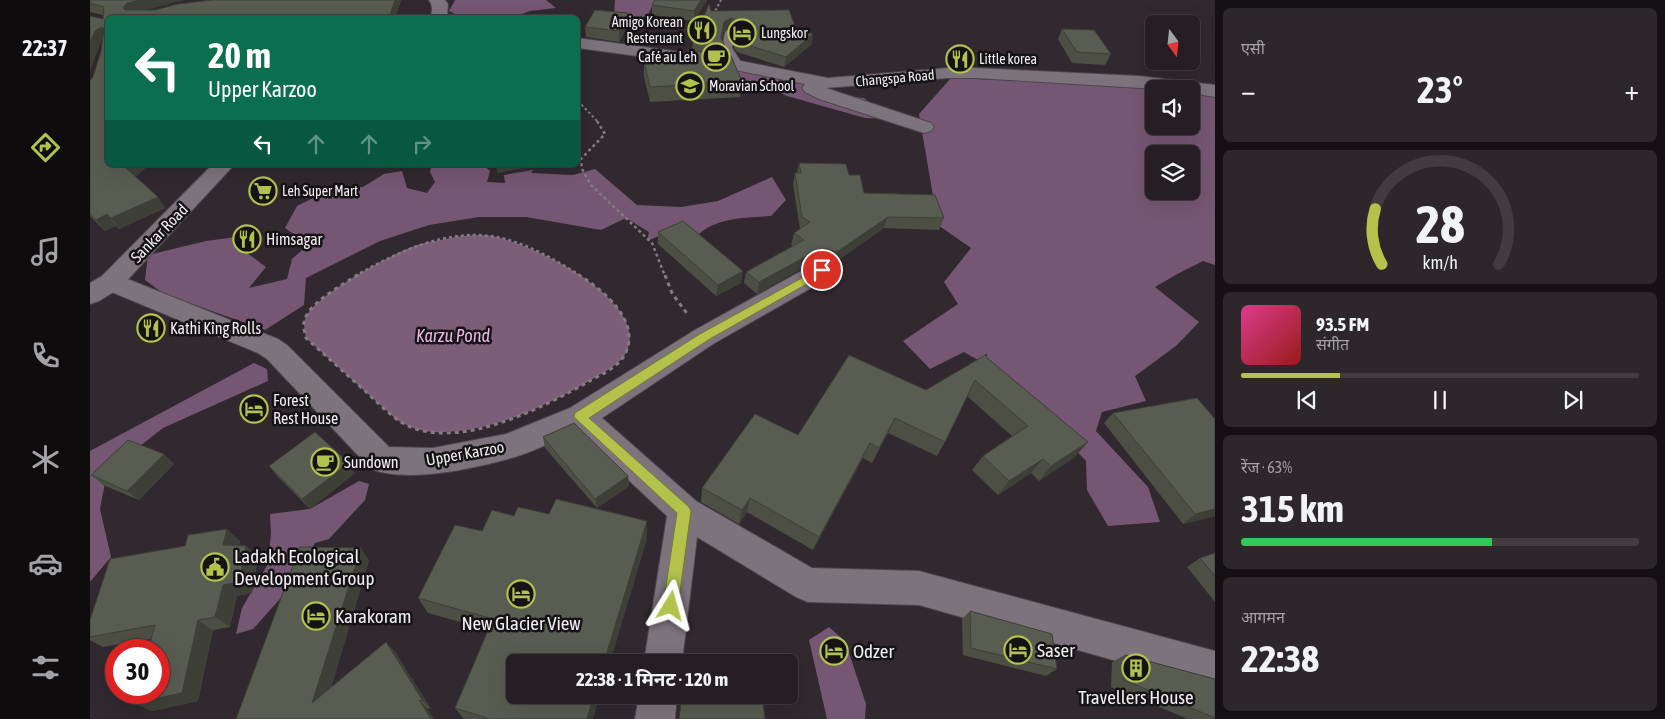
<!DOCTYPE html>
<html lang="hi">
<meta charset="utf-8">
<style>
:root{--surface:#251e24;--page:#2d272c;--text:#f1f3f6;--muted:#a3a2a6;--line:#423c41;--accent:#b3c24b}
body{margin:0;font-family:"Asap Condensed","Noto Sans Devanagari",sans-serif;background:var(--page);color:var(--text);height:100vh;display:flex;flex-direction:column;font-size:19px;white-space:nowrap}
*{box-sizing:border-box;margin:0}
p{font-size:16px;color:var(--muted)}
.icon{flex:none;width:28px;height:28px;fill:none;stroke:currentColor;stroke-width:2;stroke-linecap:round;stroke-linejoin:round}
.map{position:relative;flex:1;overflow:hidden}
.sheet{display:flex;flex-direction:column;gap:8px;padding:8px;background:#141014;width:450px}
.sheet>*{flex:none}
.top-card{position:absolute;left:15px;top:15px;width:475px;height:152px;border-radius:8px;box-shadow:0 5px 20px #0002,0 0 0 1px var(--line);background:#0b6e4f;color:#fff;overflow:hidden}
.needle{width:32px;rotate:165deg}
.controls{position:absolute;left:1055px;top:15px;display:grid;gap:10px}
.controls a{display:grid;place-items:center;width:55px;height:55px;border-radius:8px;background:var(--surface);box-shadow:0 5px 20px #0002,0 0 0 1px var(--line);font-size:25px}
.speed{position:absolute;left:15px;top:639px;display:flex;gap:10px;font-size:25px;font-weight:700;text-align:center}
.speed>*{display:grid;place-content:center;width:65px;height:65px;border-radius:50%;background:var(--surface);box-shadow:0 5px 20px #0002,0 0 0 1px var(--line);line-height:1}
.speed .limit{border:8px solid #d22;background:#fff;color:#111}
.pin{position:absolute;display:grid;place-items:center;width:42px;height:42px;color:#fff;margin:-21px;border:2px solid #fff;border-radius:50%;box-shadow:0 1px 5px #0007}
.me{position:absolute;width:55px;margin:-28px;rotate:8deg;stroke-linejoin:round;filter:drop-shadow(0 0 4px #0008)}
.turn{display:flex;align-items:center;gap:18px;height:105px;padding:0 20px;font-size:22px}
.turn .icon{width:65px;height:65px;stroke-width:2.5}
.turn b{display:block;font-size:35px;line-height:42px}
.lanes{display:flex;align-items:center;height:48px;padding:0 20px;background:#0003;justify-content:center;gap:25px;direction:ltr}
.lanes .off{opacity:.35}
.big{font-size:38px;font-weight:700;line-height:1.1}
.sheet .tile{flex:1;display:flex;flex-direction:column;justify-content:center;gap:8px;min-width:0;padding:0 18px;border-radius:8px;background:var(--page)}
.sheet .dial{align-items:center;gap:0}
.dial svg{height:130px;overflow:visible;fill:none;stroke:var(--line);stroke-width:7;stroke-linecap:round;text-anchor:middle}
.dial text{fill:var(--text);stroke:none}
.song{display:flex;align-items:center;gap:15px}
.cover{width:60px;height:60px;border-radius:8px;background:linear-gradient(135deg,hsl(330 70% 55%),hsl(0 70% 35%))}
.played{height:5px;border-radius:2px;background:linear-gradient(90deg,var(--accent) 25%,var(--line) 25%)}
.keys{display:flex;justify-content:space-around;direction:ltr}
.heat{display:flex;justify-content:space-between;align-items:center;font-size:28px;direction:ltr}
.charge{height:8px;border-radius:4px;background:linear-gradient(90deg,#34c759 63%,var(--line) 0)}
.trip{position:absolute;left:416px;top:654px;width:292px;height:50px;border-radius:8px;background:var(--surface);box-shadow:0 5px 20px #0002,0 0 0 1px var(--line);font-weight:700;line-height:50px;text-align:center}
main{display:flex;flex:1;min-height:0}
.tabs{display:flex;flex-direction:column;width:90px;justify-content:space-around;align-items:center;background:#0f0c0e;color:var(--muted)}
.tabs .icon{width:35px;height:35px}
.tabs .current{color:var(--accent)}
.tabs b{font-size:22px;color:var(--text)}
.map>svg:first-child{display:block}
.forest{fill:#765773;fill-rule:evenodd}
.water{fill:#7d5e79}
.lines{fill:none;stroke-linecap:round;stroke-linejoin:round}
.lane-casing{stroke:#4d464c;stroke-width:2}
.street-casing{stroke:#4d464c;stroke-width:2}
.secondary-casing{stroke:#4d464c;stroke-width:2}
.path-far2{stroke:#847c83;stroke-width:2;stroke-dasharray:2.5 2.5;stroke-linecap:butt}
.path-far1{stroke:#847c83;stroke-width:2.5;stroke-dasharray:3 3;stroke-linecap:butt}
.path{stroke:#847c83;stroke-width:3;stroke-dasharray:4 4;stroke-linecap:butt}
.lane{fill:#7d737c;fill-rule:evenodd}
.street{fill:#7d737c;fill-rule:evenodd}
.secondary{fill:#7d737c;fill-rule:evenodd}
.wall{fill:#4d4f45}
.shaded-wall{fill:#3e4038}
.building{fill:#595c50;stroke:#3e4038}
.route{fill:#b3c24b;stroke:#747e31}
.labels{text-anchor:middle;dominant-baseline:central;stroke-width:5;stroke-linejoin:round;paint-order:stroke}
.far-poi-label{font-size:14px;fill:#f3edf2;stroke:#161316;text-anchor:start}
.far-street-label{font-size:14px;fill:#f3edf2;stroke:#161316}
.street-label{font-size:16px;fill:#f3edf2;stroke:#161316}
.poi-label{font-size:16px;fill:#f3edf2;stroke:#161316;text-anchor:start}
.water-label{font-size:18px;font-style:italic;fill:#ecb7e6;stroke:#161316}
.near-poi-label{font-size:19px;fill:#f3edf2;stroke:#161316;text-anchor:start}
</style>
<main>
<nav class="tabs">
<b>22:37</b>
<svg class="icon current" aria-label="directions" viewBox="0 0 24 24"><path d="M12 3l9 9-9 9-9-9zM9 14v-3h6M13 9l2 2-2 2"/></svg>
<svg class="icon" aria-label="music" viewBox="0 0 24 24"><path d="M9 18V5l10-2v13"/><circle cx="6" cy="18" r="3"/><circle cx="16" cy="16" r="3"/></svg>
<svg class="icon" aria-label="phone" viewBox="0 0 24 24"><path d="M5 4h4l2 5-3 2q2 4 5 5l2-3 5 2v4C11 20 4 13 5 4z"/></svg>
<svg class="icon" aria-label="climate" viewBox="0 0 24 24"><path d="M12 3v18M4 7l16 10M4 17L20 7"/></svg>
<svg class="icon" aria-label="car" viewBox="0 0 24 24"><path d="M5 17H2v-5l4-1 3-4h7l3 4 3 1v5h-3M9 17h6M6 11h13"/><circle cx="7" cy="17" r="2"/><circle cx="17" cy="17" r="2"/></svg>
<svg class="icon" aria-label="filters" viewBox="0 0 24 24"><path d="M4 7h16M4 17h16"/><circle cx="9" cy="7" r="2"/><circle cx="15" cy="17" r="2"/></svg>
</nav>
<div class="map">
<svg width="1125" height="719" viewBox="0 0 1125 719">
<rect width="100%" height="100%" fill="#312830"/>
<path class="forest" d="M365,0H456L466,8L440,11L421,18L369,16L359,11Z
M525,0H565L557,17L524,16Z
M642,69L713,79L744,95L774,98L797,119L775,118L697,96L680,88L657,90L642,88Z
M861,78L1063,86L1064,126H1101V93L1125,97V265L1113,261L1091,272L1065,287L1109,322L1086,346L1045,376L1056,401L1012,412L1006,431L1058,487L1070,522L1018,526L997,490L996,461L957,420L928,383L874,352L840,369L813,341L868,304L854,282L881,248L848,225L829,114ZM1064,154H1101V191H1064Z
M342,165H393L400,171L397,182L415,183L414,175L443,170L441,173L483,175L505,169L547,205L591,207L628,201L682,177L696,200L681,216C657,218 628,217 609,234L591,227L557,241L559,232L536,218L511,230L436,217H389L339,225L290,241L216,278L214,305L175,330L74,294L55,280L58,255L116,241L146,237L145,244L176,267L159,288L197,279L202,259L218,245L195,228L207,206L241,189L273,187L294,174L312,171L317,188L337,193L345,182L340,172Z
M164,363L177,369L178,381L73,428L17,472L10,509L21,557L0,582V451Z
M269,481L279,484L275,500L239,539L225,543L197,591L163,629L146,634L152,608L178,564L181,533L180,514L220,509Z
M739,627L755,641L776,704L775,719H737L719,640Z"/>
<path class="water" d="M372,236C383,236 395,234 406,237C444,245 559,300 537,351C532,363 516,371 506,377C462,403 406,431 354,432C337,433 322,429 307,420L216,338C215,332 213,324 215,319C221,297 305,252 327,245C341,241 357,239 372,236Z"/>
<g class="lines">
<g class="lane-casing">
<path id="lane" d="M640,29L645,32L642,48L653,65L647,68L643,67L632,48L635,32Z"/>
</g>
<g class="street-casing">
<path id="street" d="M488,38L635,58L738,78L858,68H885L1049,76L1125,85V97L1101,93V89H1067L885,78H858L736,88L841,123L844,127L841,131L834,133L729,99L715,92L712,88L715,84L635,68L488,48Z
M733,262L742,264L745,270L742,276L623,344L512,418L606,501L722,568L829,571L1125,651V689L829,605L718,602L706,597L607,537L592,662H554L577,516L486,431C464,441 441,453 418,459C381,469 318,483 281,469L177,359L168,353L12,288L9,282L12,276L21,273L30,276L188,339L197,345L299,447L343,448L416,434L480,408L605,330L724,264Z
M549,695H587L585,719H545Z"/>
</g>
<g class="secondary-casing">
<path id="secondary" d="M339,0H355L358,4L357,18H339C343,12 343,6 339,0Z
M122,165H144L30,288L9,301L0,304V283L12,276Z"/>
</g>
<path class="path-far2" d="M623,15L631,0
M488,101L508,122"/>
<path class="path-far1" d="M507,121L515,134L491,159L492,169L501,185L562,243L575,276
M265,276C306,253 352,230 400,236C432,240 464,259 491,276"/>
<path class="path" d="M268,275C253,284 217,304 214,322C213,327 215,333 216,338C236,356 255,373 275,391C290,404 304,421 323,428C376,447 452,408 498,382C510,375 530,367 536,352C550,320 513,290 489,275
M575,275L582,293L598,315"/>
<use href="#lane" class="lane"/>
<use href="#street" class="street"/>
<use href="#secondary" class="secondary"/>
</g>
<path class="wall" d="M0,0H93L55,10L311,0L305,18H18V165H59L45,177L68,197L75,208L29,229L26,226L15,231L0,216V81L3,77L11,51L12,41H11L0,71V16L13,19V15L0,12Z
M617,0L604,21L562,15V5Z
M621,11L706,29L722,44L694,67L647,52L644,48L646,31L641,27L633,32L632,39L635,46L634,55L652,81L650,97L560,102L554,77V61L593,59L602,50L603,42Z
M539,23L529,42L496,37L495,27Z
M972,29L1021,54L1015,65L982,63L968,39Z
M709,163L759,175L774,193L854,218L849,230L794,228L744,263L733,260L723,262L667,294L654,283L656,272L703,246L701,245L704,233L710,229L703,184L705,173H707Z
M568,232L651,283L626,296L568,244Z
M896,357L985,457L949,481L941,473L908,495L882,470L893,456L922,436L877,396L855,442L847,456L798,433L782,463L773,458L723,550L657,512L649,524L611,502L612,488L708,435L836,390Z
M1023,413L1125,419V516L1093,524L1014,423Z
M453,437L538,476L539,486L507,508L455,448Z
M84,464L49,500L13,485L1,475Z
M179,466L265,473L220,509L187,476Z
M459,514L557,538L520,662H425L503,719H374L365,708L398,630L338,613L328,598L392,531L424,516Z
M150,541L149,545L156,546L168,557L162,593L147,596L140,627L123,630L108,701L62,711L44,703L61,639L13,647L0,640V620Z
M1125,553V602L1097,567L1110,558Z
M279,560L241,688L296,642L305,652L341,709L337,708L344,719H146Z
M880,611L967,669L956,676L873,655L872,619Z
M1035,655L1125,679V719H1098L1021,687L1022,662Z"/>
<path class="shaded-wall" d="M50,0H94L43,13L40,18L33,8L37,3Z
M305,0H311L305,18H299Z
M611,0H617L604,21V11Z
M538,13L539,23L529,42V31Z
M642,18L641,27L633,32L630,48L631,38L634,22Z
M12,27L18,36V38L11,41L0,71V43L5,31Z
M723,34L722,44L694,67L696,57Z
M38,165H59L43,179L35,167Z
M406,165H451L407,173Z
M68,197L75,208L29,229L21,218Z
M17,214L26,226L15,231L6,220Z
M798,217L794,228L744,263L747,252Z
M736,249L733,260L723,262L667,294L669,282L726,251Z
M653,271L651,283L626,296L628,285Z
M805,418L798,433L782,463L789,448Z
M998,442L985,457L949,481L961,466Z
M780,443L773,458L723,550L729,537Z
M74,454L84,464L49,500L37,491Z
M953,459L941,473L908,495L919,481Z
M259,463L265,473L220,509L212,499Z
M538,476L539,486L507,508L505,499Z
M660,498L657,512L649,524L652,510Z
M1125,509V516L1093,524L1105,514Z
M557,521V538L520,662H514Z
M137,529L150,541L146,557L133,545Z
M156,546L168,557L162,593L147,596L140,627L125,617L133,585Z
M271,548L279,560L234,711L222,703Z
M108,620L123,630L108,701L62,711L44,703Z
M296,642L305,652L341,709L333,701Z
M504,695H510L503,719H497Z
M329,700L337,708L344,719H341Z"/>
<path class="building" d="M0,0H50L37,3L33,8L35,10H65L88,4L122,0H305L299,18H18V165H38L35,167L68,197L21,218L17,214L6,220L0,214V81L3,77L11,51L14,29L12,27L5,31L0,43V16L13,19L14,7L0,3Z
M565,0H611L604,11L562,5Z
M619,4L621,11L699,10L706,29L723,34L696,57L648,42L645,38L648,22L642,18L634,22L631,38L635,46L603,42Z
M505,10L538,13L529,31L495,27Z
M972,29L1004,30L1021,54L987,52Z
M598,50L641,56L652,81L560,87L554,61L593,59Z
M709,163L756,164L759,175H770L774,193L845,195L854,218L798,217L747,252L736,249L726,251L669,282L656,272L714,240L704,233L720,222L712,217L705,173H711Z
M593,221L653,271L628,285L568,232Z
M897,354L896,357L998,442L961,466L953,459L919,481L893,456L938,426L885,380L855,442L805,418L789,448L780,443L729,537L660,498L652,510L612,488L665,414L708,435L759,355L836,390Z
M1107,398L1125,419V509L1105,514L1023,413Z
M484,423L538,476L505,499L453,437Z
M225,432L259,463L212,499L179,466Z
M38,440L74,454L37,491L1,475Z
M466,499L557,521L514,662H425V695H504L497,719H400L365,708L403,619L328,598L365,525L392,531L402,510L424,516L428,507L459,514Z
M137,529L133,545L156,546L149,582L133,585L125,617L108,620L92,693L44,703L47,692H69V650H58L65,625L0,637V620L20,559L95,546L98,535Z
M210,547L271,548L222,703L296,642L333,701L329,700L341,719H146Z
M1125,553V576L1110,558Z
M880,611L962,634L967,669L881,648Z
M1035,655L1125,679V718L1034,680Z
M592,695H672L675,719H589Z"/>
<path class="route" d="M732,267L738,270L736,273L618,340L499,418L599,507L601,511L588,606L586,611L581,613L575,611L573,606L587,513L484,417L485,413L610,334Z"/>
<defs>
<g id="restaurant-ring" transform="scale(1.4375)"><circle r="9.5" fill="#161316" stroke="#b3c24b" stroke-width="1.5"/><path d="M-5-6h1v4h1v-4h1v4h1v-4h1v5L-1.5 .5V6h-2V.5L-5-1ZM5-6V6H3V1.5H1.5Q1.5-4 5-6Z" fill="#b3c24b"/></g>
<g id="hotel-ring" transform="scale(1.4375)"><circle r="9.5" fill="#161316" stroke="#b3c24b" stroke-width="1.5"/><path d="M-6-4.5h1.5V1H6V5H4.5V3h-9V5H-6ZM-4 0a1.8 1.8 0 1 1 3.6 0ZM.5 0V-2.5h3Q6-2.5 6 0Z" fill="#b3c24b"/></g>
<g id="cafe-ring" transform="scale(1.4375)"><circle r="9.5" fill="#161316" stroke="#b3c24b" stroke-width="1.5"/><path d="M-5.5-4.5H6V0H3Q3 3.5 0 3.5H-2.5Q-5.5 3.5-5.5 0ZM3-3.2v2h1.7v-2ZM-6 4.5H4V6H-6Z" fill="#b3c24b"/></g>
<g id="school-ring" transform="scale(1.4375)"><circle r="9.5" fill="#161316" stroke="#b3c24b" stroke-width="1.5"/><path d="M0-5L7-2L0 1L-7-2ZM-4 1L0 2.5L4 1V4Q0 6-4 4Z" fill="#b3c24b"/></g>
<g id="supermarket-ring" transform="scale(1.4375)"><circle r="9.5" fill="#161316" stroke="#b3c24b" stroke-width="1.5"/><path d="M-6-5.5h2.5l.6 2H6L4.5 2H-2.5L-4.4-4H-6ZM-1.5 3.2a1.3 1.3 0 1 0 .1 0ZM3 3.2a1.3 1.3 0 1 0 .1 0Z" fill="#b3c24b"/></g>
<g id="civic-ring" transform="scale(1.4375)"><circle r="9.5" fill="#161316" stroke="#b3c24b" stroke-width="1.5"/><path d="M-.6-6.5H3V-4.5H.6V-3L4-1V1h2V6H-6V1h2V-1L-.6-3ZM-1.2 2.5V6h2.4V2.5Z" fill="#b3c24b"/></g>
<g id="building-ring" transform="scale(1.4375)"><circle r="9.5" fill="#161316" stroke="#b3c24b" stroke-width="1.5"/><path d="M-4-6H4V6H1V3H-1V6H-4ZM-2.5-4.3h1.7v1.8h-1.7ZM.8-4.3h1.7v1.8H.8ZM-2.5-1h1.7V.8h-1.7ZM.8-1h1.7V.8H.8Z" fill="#b3c24b"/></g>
</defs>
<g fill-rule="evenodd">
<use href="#restaurant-ring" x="612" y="30"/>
<use href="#hotel-ring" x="652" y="33"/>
<use href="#cafe-ring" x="626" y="57"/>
<use href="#restaurant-ring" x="870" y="59"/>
<use href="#school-ring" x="600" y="86"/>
<use href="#supermarket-ring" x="173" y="191"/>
<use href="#restaurant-ring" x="157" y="239"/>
<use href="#restaurant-ring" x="61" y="328"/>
<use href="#hotel-ring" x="164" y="409"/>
<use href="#cafe-ring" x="235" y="462"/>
<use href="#civic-ring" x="125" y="567"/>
<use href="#hotel-ring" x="431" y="594"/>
<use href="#hotel-ring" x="226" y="616"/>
<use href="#hotel-ring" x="928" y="650"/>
<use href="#hotel-ring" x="744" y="651"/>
<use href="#building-ring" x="1046" y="668"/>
</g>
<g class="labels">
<g class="far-poi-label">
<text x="593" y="22" text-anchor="end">Amigo Korean<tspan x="593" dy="16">Resteruant</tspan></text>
<text x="671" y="33">Lungskor</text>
<text x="607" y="57" text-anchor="end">Café au Leh</text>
<text x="889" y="59">Little korea</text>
<text x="619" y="86">Moravian School</text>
<text x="192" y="191">Leh Super Mart</text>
</g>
<g class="far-street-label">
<text transform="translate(805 78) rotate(-5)">Changspa Road</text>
</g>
<g class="street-label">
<text transform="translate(69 233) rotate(-46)">Sankar Road</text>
<text transform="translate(375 453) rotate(-10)">Upper Karzoo</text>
</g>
<g class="poi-label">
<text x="176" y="239">Himsagar</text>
<text x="80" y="328">Kathi Kîng Rolls</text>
<text x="183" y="400">Forest<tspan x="183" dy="18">Rest House</tspan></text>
<text x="254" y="462">Sundown</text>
</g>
<g class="water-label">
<text x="363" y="335">Karzu Pond</text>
</g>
<g class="near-poi-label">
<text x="144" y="556">Ladakh Ecological<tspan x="144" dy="22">Development Group</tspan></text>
<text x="245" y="616">Karakoram</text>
<text x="431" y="623" text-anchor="middle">New Glacier View</text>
<text x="947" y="650">Saser</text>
<text x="763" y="651">Odzer</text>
<text x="1046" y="697" text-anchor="middle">Travellers House</text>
</g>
</g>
</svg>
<div class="controls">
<a><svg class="needle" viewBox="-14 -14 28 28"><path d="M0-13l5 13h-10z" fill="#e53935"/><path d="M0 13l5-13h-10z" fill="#a3a2a6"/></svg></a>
<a><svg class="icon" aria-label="sound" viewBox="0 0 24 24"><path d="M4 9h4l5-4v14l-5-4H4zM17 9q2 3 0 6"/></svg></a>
<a><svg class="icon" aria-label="layers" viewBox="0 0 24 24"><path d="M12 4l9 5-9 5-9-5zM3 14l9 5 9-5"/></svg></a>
</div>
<div class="speed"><div class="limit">30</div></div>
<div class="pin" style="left:732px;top:270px;background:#d93025"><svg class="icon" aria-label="arrive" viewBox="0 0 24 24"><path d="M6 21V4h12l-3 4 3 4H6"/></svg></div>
<svg class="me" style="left:581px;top:606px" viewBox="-20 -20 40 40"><path d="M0-17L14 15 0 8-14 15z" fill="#b3c24b" stroke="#fff" stroke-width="4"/></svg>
<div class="trip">22:38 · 1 मिनट · 120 m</div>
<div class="top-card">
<div class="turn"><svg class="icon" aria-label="left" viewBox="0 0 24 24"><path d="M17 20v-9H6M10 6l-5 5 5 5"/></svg><div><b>20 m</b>Upper Karzoo</div></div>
<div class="lanes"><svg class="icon" aria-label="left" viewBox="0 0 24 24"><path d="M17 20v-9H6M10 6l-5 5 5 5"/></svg><svg class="icon off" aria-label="ahead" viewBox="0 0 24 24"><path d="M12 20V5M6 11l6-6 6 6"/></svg><svg class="icon off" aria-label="ahead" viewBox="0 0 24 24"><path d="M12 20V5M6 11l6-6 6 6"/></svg><svg class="icon off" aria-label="right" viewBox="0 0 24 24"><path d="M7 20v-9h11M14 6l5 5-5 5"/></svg></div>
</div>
</div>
<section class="sheet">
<div class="tile"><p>एसी</p>
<div class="heat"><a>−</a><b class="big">23°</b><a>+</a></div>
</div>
<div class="tile dial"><svg viewBox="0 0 100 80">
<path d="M14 69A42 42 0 1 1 86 69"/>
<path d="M14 69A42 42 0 0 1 10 35" stroke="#b3c24b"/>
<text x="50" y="56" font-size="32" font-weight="700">28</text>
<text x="50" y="72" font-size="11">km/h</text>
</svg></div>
<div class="tile">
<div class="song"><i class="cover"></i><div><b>93.5 FM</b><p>संगीत</p></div></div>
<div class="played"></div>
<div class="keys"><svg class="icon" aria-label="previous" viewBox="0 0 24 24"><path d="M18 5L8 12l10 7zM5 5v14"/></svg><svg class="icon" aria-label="pause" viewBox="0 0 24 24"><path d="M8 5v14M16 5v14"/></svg><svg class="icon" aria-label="next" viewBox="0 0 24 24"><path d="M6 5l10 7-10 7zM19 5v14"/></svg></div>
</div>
<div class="tile"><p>रेंज · 63%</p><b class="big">315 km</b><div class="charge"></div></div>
<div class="tile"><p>आगमन</p><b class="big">22:38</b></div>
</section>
</main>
